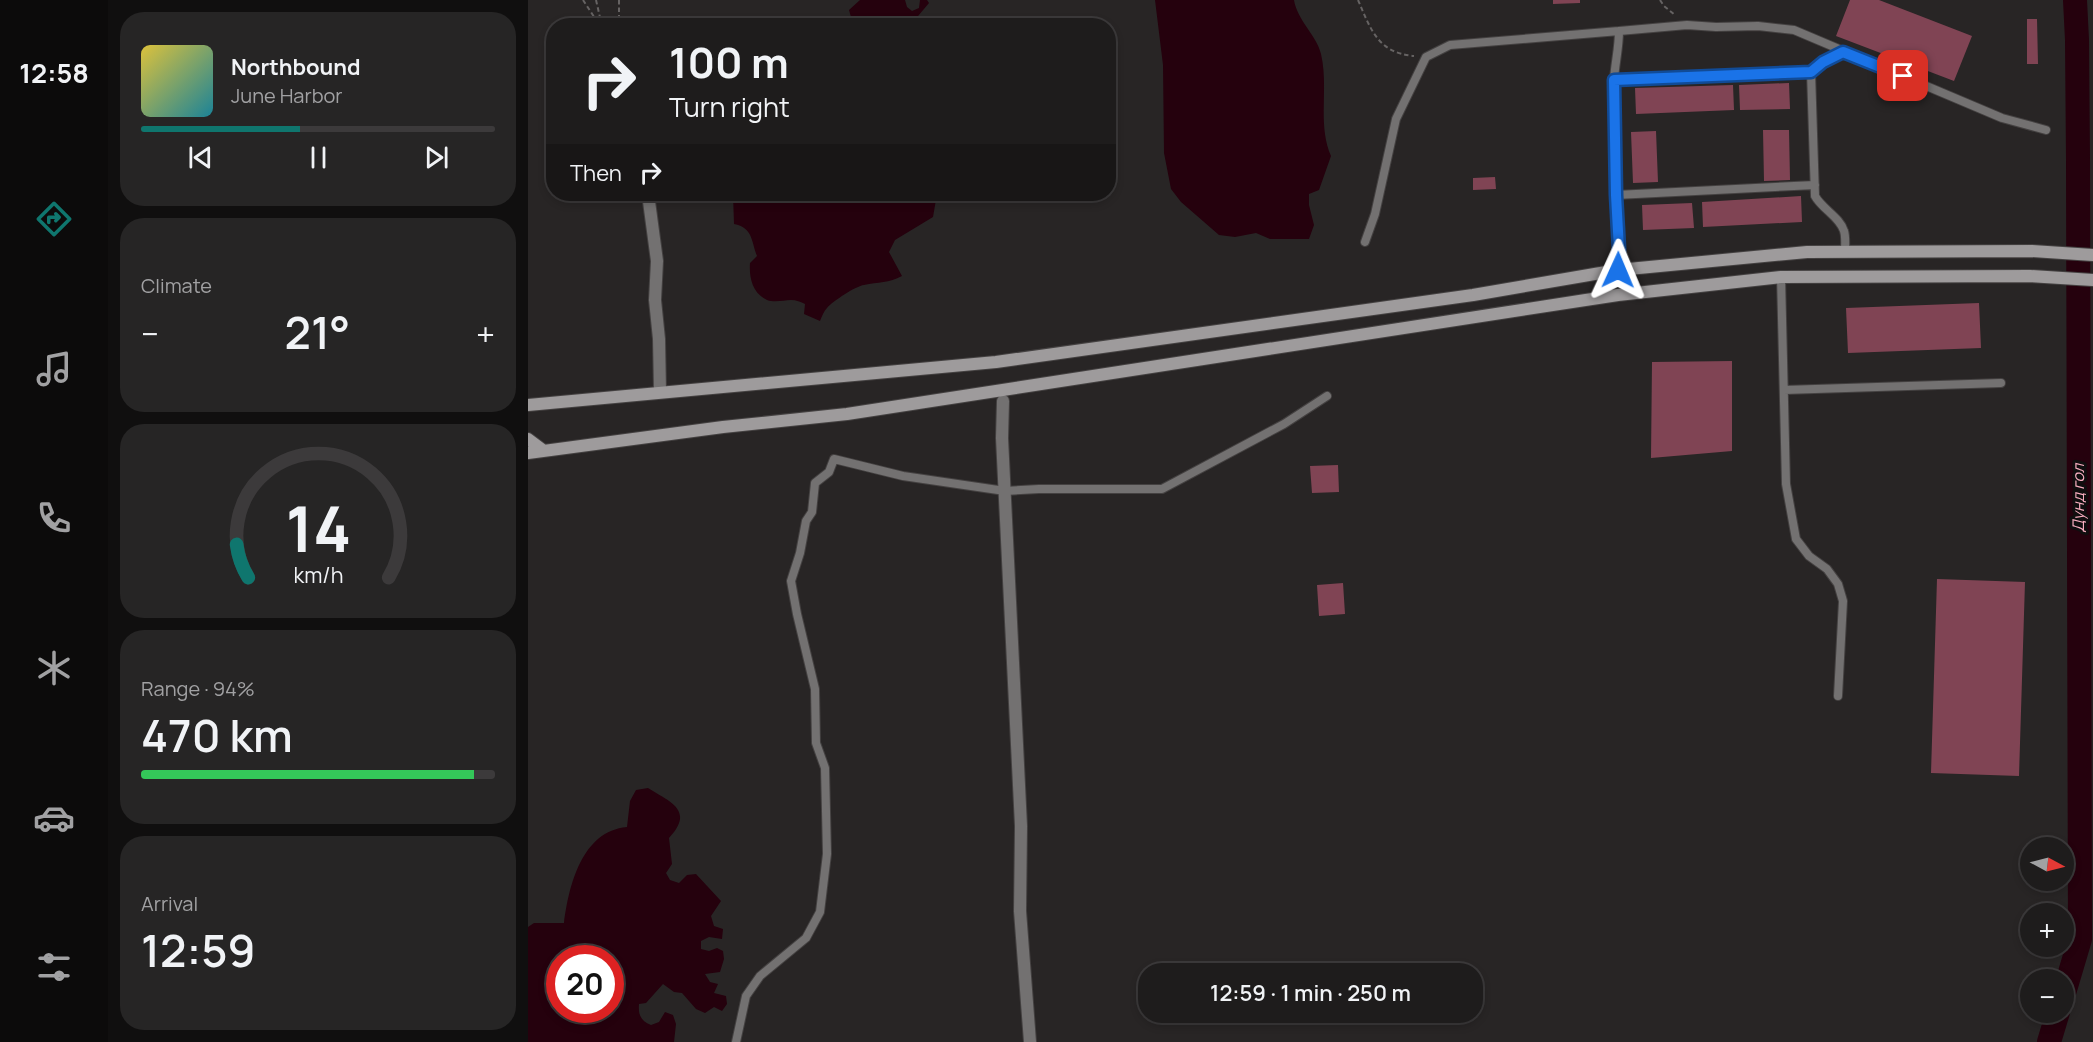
<!DOCTYPE html>
<meta charset="utf-8">
<style>
:root{--surface:#1e1c1c;--page:#262525;--text:#f1f3f6;--muted:#a1a1a3;--line:#3c3a3b;--accent:#0f766e}
body{margin:0;font-family:Manrope,sans-serif;background:var(--page);color:var(--text);height:100vh;display:flex;flex-direction:column;font-size:22px;white-space:nowrap}
*{box-sizing:border-box;margin:0}
p{font-size:20px;color:var(--muted)}
.icon{flex:none;width:33px;height:33px;fill:none;stroke:currentColor;stroke-width:2;stroke-linecap:round;stroke-linejoin:round}
.map{position:relative;flex:1;overflow:hidden}
.drawer{display:flex;flex-direction:column;gap:12px;padding:12px;background:#100f0f;width:420px}
.drawer>*{flex:none}
.guide{position:absolute;left:18px;top:18px;width:570px;height:183px;border-radius:24px;box-shadow:0 3px 9px #0003,0 0 0 2px var(--line);background:#1e1c1c;color:var(--text);overflow:hidden}
.needle{width:39px;rotate:97deg}
.fabs{position:absolute;left:1492px;top:837px;display:grid;gap:12px}
.fabs a{display:grid;place-items:center;width:54px;height:54px;border-radius:50%;background:var(--surface);box-shadow:0 3px 9px #0003,0 0 0 2px var(--line);font-size:30px}
.speed{position:absolute;left:18px;top:945px;display:flex;gap:12px;font-size:30px;font-weight:700;text-align:center}
.speed>*{display:grid;place-content:center;width:78px;height:78px;border-radius:50%;background:var(--surface);box-shadow:0 3px 9px #0003,0 0 0 2px var(--line);line-height:1}
.speed .limit{border:9px solid #d22;background:#fff;color:#111}
.pin{position:absolute;display:grid;place-items:center;width:51px;height:51px;color:#fff;margin:-26px;border-radius:12px;box-shadow:0 3px 9px #0006}
.me{position:absolute;width:66px;margin:-33px;rotate:1deg;stroke-linejoin:round;filter:drop-shadow(0 0 4px #0008)}
.turn{display:flex;align-items:center;gap:21px;height:126px;padding:0 24px;font-size:27px}
.turn .icon{width:78px;height:78px;stroke-width:2.5}
.turn b{display:block;font-size:42px;line-height:51px}
.then{display:flex;align-items:center;height:57px;padding:0 24px;background:#0003;gap:12px;font-size:22px}
.big{font-size:45px;font-weight:600;line-height:1.1}
.drawer .card{flex:1;display:flex;flex-direction:column;justify-content:center;gap:9px;min-width:0;padding:0 21px;border-radius:24px;background:var(--page)}
.drawer .dial{align-items:center;gap:0}
.dial svg{height:156px;overflow:visible;fill:none;stroke:var(--line);stroke-width:7;stroke-linecap:round;text-anchor:middle}
.dial text{fill:var(--text);stroke:none}
.song{display:flex;align-items:center;gap:18px}
.cover{width:72px;height:72px;border-radius:9px;background:linear-gradient(135deg,hsl(50 70% 55%),hsl(190 70% 35%))}
.played{height:6px;border-radius:3px;background:linear-gradient(90deg,var(--accent) 45%,var(--line) 45%)}
.keys{display:flex;justify-content:space-around;direction:ltr}
.heat{display:flex;justify-content:space-between;align-items:center;font-size:33px;direction:ltr}
.charge{height:9px;border-radius:4px;background:linear-gradient(90deg,#34c759 94%,var(--line) 0)}
.trip{position:absolute;left:610px;top:963px;width:345px;height:60px;border-radius:24px;background:var(--surface);box-shadow:0 3px 9px #0003,0 0 0 2px var(--line);font-weight:600;line-height:60px;text-align:center}
main{display:flex;flex:1;min-height:0}
.tabs{display:flex;flex-direction:column;width:108px;justify-content:space-around;align-items:center;background:#0c0b0b;color:var(--muted)}
.tabs .icon{width:42px;height:42px}
.tabs .current{color:var(--accent)}
.tabs b{font-size:27px;color:var(--text)}
.map>svg:first-child{display:block}
.water{fill:#25010d;fill-rule:evenodd}
.lines{fill:none;stroke-linecap:round;stroke-linejoin:round}
.river{stroke:#25010d;stroke-width:24}
.building{fill:#804454}
.service-casing{stroke:#444141;stroke-width:10}
.minor-casing{stroke:#444141;stroke-width:14}
.secondary-casing{stroke:#444141;stroke-width:14}
.path{stroke:#666363;stroke-width:2;stroke-dasharray:4.5 3;stroke-linecap:butt}
.service{stroke:#737171;stroke-width:8}
.minor{stroke:#737171;stroke-width:12}
.secondary{stroke:#9e9b9c;stroke-width:12}
.route-casing{stroke:#114b97;stroke-width:15}
.route{stroke:#1a73e8;stroke-width:10}
.labels{text-anchor:middle;dominant-baseline:central;stroke-width:6;stroke-linejoin:round;paint-order:stroke}
.water-label{font-size:16px;font-style:italic;fill:#f9aec0;stroke:#100e0f}
</style>
<main>
<nav class="tabs">
<b>12:58</b>
<svg class="icon current" aria-label="directions" viewBox="0 0 24 24"><path d="M12 3l9 9-9 9-9-9zM9 14v-3h6M13 9l2 2-2 2"/></svg>
<svg class="icon" aria-label="music" viewBox="0 0 24 24"><path d="M9 18V5l10-2v13"/><circle cx="6" cy="18" r="3"/><circle cx="16" cy="16" r="3"/></svg>
<svg class="icon" aria-label="phone" viewBox="0 0 24 24"><path d="M5 4h4l2 5-3 2q2 4 5 5l2-3 5 2v4C11 20 4 13 5 4z"/></svg>
<svg class="icon" aria-label="climate" viewBox="0 0 24 24"><path d="M12 3v18M4 7l16 10M4 17L20 7"/></svg>
<svg class="icon" aria-label="car" viewBox="0 0 24 24"><path d="M5 17H2v-5l4-1 3-4h7l3 4 3 1v5h-3M9 17h6M6 11h13"/><circle cx="7" cy="17" r="2"/><circle cx="17" cy="17" r="2"/></svg>
<svg class="icon" aria-label="filters" viewBox="0 0 24 24"><path d="M4 7h16M4 17h16"/><circle cx="9" cy="7" r="2"/><circle cx="15" cy="17" r="2"/></svg>
</nav>
<section class="drawer">
<div class="card">
<div class="song"><i class="cover"></i><div><b>Northbound</b><p>June Harbor</p></div></div>
<div class="played"></div>
<div class="keys"><svg class="icon" aria-label="previous" viewBox="0 0 24 24"><path d="M18 5L8 12l10 7zM5 5v14"/></svg><svg class="icon" aria-label="pause" viewBox="0 0 24 24"><path d="M8 5v14M16 5v14"/></svg><svg class="icon" aria-label="next" viewBox="0 0 24 24"><path d="M6 5l10 7-10 7zM19 5v14"/></svg></div>
</div>
<div class="card"><p>Climate</p>
<div class="heat"><a>−</a><b class="big">21°</b><a>+</a></div>
</div>
<div class="card dial"><svg viewBox="0 0 100 80">
<path d="M14 69A42 42 0 1 1 86 69"/>
<path d="M14 69A42 42 0 0 1 8 52" stroke="#0f766e"/>
<text x="50" y="56" font-size="32" font-weight="700">14</text>
<text x="50" y="72" font-size="11">km/h</text>
</svg></div>
<div class="card"><p>Range · 94%</p><b class="big">470 km</b><div class="charge"></div></div>
<div class="card"><p>Arrival</p><b class="big">12:59</b></div>
</section>
<div class="map">
<svg width="1565" height="1042" viewBox="0 0 1565 1042">
<rect width="100%" height="100%" fill="#282525"/>
<path class="water" d="M332,0H377L379,7L384,11L391,8L392,0H399L401,3L385,22L391,25L405,16L408,23L405,26L313,25L319,23L323,17L321,10Z
M627,0H766C769,20 789,36 793,54C801,88 789,124 803,156L791,190L781,194V205L786,225L781,239H742L728,233L707,237L691,235L653,202L643,189L636,153L635,65Z
M205,194H409L405,217L367,240L361,252L374,276C361,283 350,282 336,285C328,286 305,301 299,308C296,311 294,316 292,321L276,314L277,304C273,302 268,300 263,300C256,300 247,303 239,300C224,293 221,277 222,263L229,256C223,240 225,228 206,224Z
M120,788C142,802 167,810 141,838L144,864L138,873L142,880L151,883L159,875L168,874L193,901L183,916L186,926L195,929L194,939L181,937L173,941V949L181,951L189,948L195,951L196,959L192,972L177,974L182,982L190,984L186,993L198,996L199,1004L194,1011L186,1007L177,1013L168,1009L154,993L146,992L135,984L118,1003L111,1004C110,1015 113,1021 123,1025L131,1022L137,1012L145,1015L148,1024L146,1042H0V927L6,923H36C41,885 54,831 99,827L102,801L108,790ZM32,958H82V1010H32Z"/>
<g class="lines">
<path class="river" d="M1536,993L1552,939L1550,159L1549,40L1547,0
M1521,1042L1530,1012"/>
</g>
<path class="building" d="M1025,0H1052V3L1025,4Z
M1322,0H1351L1444,36L1426,81L1308,36Z
M1499,19H1509L1510,64H1499Z
M1261,83L1262,109L1212,110L1211,85Z
M1205,85L1206,110L1108,114L1107,88Z
M1235,130H1261L1262,180L1236,181Z
M1128,131L1130,182L1105,183L1103,132Z
M967,177L968,189L945,190V178Z
M1273,196L1274,222L1175,227L1174,202Z
M1164,203L1166,228L1115,230L1114,205Z
M1451,303L1453,348L1320,353L1318,308Z
M1204,361V451L1123,458L1124,362Z
M810,465L811,492L784,493L782,466Z
M1409,579L1497,582L1491,776L1403,773Z
M815,583L817,614L791,616L789,585Z"/>
<g class="lines">
<g class="service-casing">
<path id="service" d="M1315,52L1295,62L1283,72L1287,196C1294,209 1312,217 1316,231C1318,237 1317,246 1317,252
M1086,80L1283,72
M1088,195L1287,185
M837,242L847,214L868,119L898,57L922,45L1091,31
M1090,270L1091,249L1088,195L1086,80C1087,63 1091,48 1091,31L1159,25L1188,27L1230,26L1266,30L1474,118L1518,130
M1253,277L1258,484L1268,539L1281,556L1299,569L1310,584L1315,601L1310,696
M1256,390L1473,383
M208,1042L218,996L232,976L278,938L292,912L299,854L297,768L288,743L287,689L269,614L263,581L272,553L278,521L284,512L287,483L301,472L306,459L375,476L477,491L511,489H634L756,424L799,396"/>
</g>
<g class="minor-casing">
<path id="minor" d="M120,194L129,261L127,300L131,339L132,392
M475,401L474,438L493,826L492,911L502,1042"/>
</g>
<g class="secondary-casing">
<path id="secondary" d="M0,405L468,362L945,295L1090,270L1279,252L1504,251L1565,255
M0,439L16,451
M0,453L195,427L319,414L1090,295L1253,277L1502,276L1565,280"/>
</g>
<path class="path" d="M55,0L72,26
M68,0L74,26
M91,0V26
M830,0C843,30 850,53 886,56
M1132,0L1136,6L1147,15"/>
<use href="#service" class="service"/>
<use href="#minor" class="minor"/>
<use href="#secondary" class="secondary"/>
</g>
<g class="lines">
<g class="route-casing">
<path id="route" d="M1090,270L1091,249L1088,195L1086,80L1283,72L1295,62L1315,52L1375,76"/>
</g>
<use href="#route" class="route"/>
</g>
<g class="labels">
<g class="water-label">
<text transform="translate(1550 498) rotate(-90)">Дунд гол</text>
</g>
</g>
</svg>
<div class="fabs">
<a><svg class="needle" viewBox="-14 -14 28 28"><path d="M0-13l5 13h-10z" fill="#e53935"/><path d="M0 13l5-13h-10z" fill="#a1a1a3"/></svg></a>
<a>+</a>
<a>−</a>
</div>
<div class="speed"><div class="limit">20</div></div>
<div class="pin" style="left:1375px;top:76px;background:#d93025"><svg class="icon" aria-label="arrive" viewBox="0 0 24 24"><path d="M6 21V4h12l-3 4 3 4H6"/></svg></div>
<svg class="me" style="left:1090px;top:270px" viewBox="-20 -20 40 40"><path d="M0-17L14 15 0 8-14 15z" fill="#1a73e8" stroke="#fff" stroke-width="4"/></svg>
<div class="trip">12:59 · 1 min · 250 m</div>
<div class="guide">
<div class="turn"><svg class="icon" aria-label="right" viewBox="0 0 24 24"><path d="M7 20v-9h11M14 6l5 5-5 5"/></svg><div><b>100 m</b>Turn right</div></div>
<div class="then">Then<svg class="icon" aria-label="right" viewBox="0 0 24 24"><path d="M7 20v-9h11M14 6l5 5-5 5"/></svg></div>
</div>
</div>
</main>
